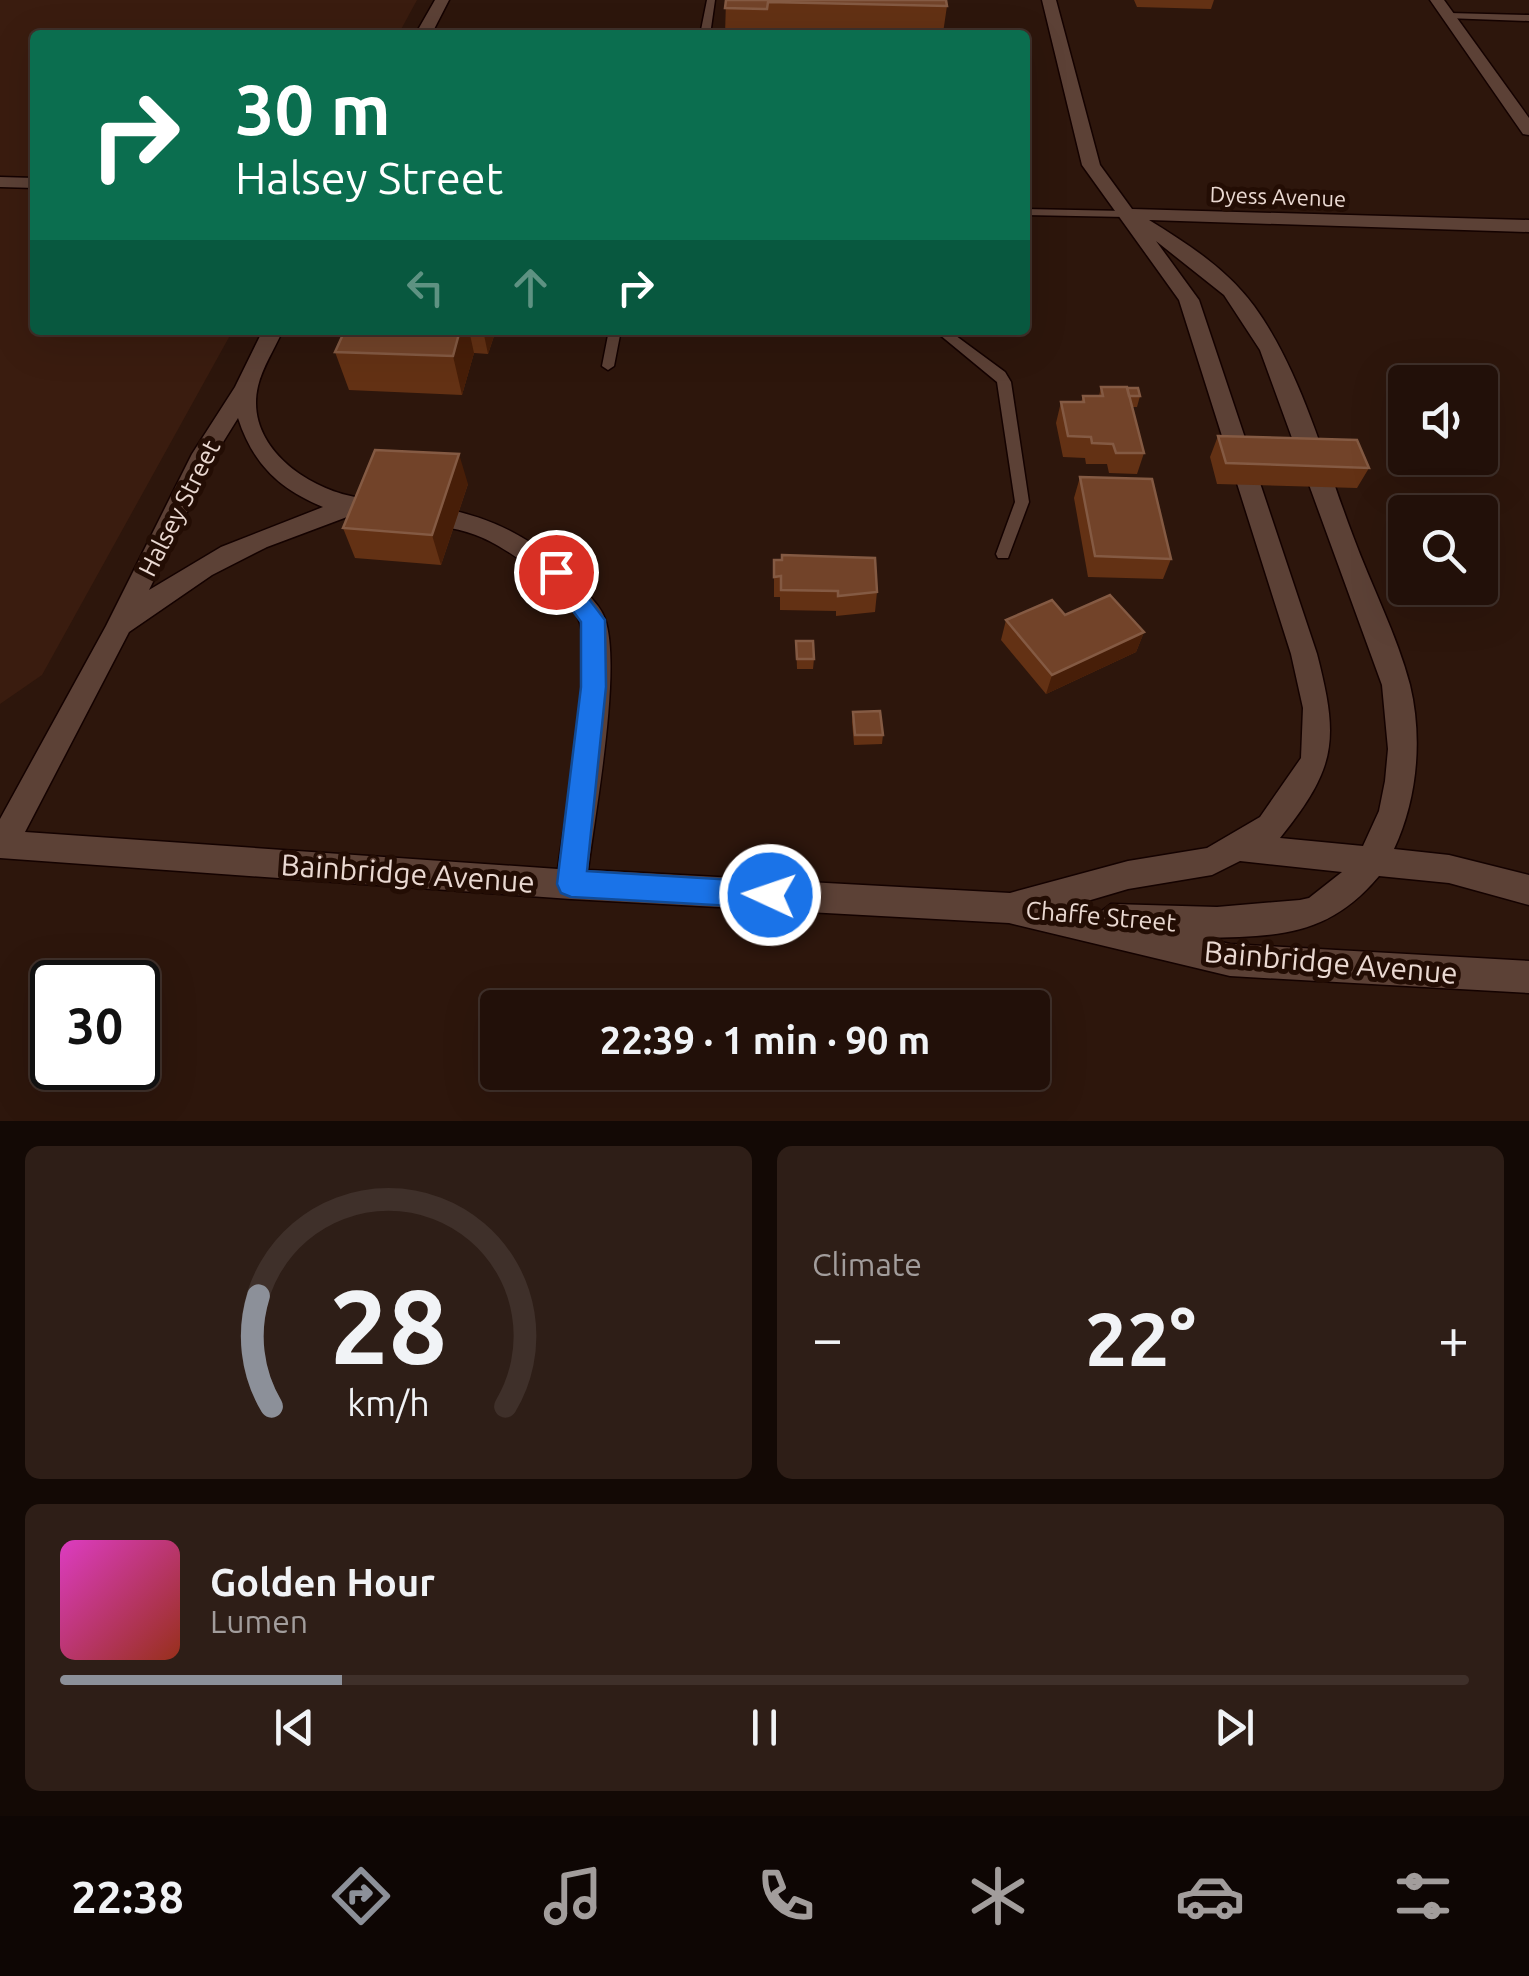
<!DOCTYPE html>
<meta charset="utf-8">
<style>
:root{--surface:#221009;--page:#2e1e17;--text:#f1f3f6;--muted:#a29d9c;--line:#3f302a;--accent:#8c9099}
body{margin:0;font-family:Ubuntu,sans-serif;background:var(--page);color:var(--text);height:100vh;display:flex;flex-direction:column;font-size:38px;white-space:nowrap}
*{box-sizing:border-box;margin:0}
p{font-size:32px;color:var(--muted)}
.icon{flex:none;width:55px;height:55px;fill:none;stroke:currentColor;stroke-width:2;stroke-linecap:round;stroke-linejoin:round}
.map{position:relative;height:1121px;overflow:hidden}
.side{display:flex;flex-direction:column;gap:25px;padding:25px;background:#130905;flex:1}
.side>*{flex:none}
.banner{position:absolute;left:30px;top:30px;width:1000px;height:305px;border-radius:10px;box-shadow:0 10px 40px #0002,0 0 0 2px var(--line);background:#0b6e4f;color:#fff;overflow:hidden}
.fabs{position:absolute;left:1388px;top:365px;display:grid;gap:20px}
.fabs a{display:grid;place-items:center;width:110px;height:110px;border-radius:10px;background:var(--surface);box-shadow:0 10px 40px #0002,0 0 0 2px var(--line);font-size:50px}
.speed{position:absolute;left:30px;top:960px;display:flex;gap:20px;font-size:50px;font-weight:700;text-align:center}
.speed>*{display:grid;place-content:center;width:130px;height:130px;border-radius:50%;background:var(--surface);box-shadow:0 10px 40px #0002,0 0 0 2px var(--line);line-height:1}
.speed .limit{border:5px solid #111;border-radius:15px;background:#fff;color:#111}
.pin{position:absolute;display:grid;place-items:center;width:85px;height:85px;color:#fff;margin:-42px;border:5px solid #fff;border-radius:50%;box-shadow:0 2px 10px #0007}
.me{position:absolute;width:110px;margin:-55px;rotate:273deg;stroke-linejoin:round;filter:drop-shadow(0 0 8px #0008)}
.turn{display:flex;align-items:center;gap:35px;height:210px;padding:0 40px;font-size:45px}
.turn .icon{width:130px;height:130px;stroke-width:2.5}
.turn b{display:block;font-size:70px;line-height:85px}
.lanes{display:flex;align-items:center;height:95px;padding:0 40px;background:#0003;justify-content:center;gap:50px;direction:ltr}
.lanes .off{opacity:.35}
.big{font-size:75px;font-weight:700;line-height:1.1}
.side .tile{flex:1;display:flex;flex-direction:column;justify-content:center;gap:15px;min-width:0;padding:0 35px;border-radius:15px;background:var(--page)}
.side .dial{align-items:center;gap:0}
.dial svg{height:260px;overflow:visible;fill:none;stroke:var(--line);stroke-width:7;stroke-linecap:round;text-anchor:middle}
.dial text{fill:var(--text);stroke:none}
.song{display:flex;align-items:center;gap:30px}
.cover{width:120px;height:120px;border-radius:15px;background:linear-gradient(135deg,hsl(310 70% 55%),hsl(10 70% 35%))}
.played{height:10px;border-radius:5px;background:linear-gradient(90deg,var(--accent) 20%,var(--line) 20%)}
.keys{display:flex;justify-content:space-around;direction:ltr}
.heat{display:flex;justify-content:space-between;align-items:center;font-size:55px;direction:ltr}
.side .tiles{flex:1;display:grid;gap:25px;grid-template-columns:1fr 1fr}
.tile:last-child{grid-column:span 2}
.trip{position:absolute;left:480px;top:990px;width:570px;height:100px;border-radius:10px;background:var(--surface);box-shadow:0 10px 40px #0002,0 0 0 2px var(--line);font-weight:700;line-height:100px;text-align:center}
.tab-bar{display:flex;height:160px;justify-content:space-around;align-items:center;background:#0e0604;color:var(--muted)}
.tab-bar .icon{width:70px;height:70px}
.tab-bar .selected{color:var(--accent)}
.tab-bar b{font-size:45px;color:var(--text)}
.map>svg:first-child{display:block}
.built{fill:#3a1c0f}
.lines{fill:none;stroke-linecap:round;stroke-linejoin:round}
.lane-casing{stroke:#140200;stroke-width:3}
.street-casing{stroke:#140200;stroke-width:3}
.path{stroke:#8a766e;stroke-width:4;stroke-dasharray:5 5;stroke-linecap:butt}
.lane{fill:#5c4136;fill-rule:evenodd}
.street{fill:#5c4136;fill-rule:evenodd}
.wall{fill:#633114}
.shaded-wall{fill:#471e08}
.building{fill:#724329;stroke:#845a43;stroke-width:2.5}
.route{fill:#1a73e8;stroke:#114b97;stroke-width:2.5}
.labels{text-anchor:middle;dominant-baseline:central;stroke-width:10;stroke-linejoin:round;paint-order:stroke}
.far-street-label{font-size:22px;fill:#ead9d2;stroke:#230d04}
.street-label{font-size:25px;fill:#ead9d2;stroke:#230d04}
.near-street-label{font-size:30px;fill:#ead9d2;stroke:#230d04}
</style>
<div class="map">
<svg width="1529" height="1121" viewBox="0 0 1529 1121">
<rect width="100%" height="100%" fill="#2d160c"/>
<path class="built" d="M0,0H417L398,35H35V330H233L42,675L0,704Z"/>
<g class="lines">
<g class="lane-casing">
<path id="lane" d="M707,0H715L710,35H700Z
M1449,13L1529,15V21L1446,18L1445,16Z
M1025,209L1126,211L1132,214L1126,217L1025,215Z
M609,330H621L614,366L608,370L602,366Z
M934,330H948L1005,372L1011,382L1029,502L1008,558H998L996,554L1015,502L997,382Z"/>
</g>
<g class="street-casing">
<path id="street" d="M435,0H449L431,35H415Z
M1042,0H1056L1100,165L1132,209L1529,220V232L1149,220C1188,244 1227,269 1254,306C1301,370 1325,463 1353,536C1371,585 1397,635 1410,685C1423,739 1417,800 1394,849L1449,855L1529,875V905L1449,883L1379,876C1328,937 1278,936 1203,938L1230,944L1529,961V993L1230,976L1009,923L571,899L0,858V819L106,626L192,454L235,387L263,330H283C275,348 262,368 258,386C244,445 306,488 355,497C369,500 388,496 397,509L385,518L355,514L267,547L212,575L129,632L25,832L558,869C565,813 594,671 580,623C571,594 511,550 483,538C462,528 439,527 416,520L413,514L425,505C491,515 539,539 583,589C591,598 601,607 605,619C622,668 595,814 588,870L1010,893L1128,861L1207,848L1260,817L1301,758L1303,708L1291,654L1179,300L1082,165ZM1156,241L1224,295L1260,350L1382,685L1388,749L1385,781L1379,811L1363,846L1280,838C1337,767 1339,740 1317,654L1199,300ZM238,418C253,464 279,489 323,507L221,547L149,590L215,455ZM1240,861L1342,872L1309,898L1300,900L1217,907L1111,904L1098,914L1067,907L1128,889L1212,875Z
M1430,0H1444L1529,118V135L1523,134Z
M0,177L35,178V188L0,187Z"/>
</g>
<path class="path" d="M780,35L781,29"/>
<use href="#lane" class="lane"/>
<use href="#street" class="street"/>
</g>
<path class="wall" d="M726,0L947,6L943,33L768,29L767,35H725Z
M1134,0H1214L1211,9L1137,7Z
M345,330H496L488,354L474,353L462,395L349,390L335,352Z
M1101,387L1140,396L1137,407H1132L1144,453L1137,474L1109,473L1107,464H1086L1085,458L1063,457L1056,423L1061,402H1081L1083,396H1099Z
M1218,436L1369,468L1357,488L1217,484L1210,457Z
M1080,477L1171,559L1163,579L1088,577L1074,498Z
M468,484L441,565L355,558L343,528Z
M774,560L877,592L875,612L836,616V611L780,610V597H774Z
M1065,615L1144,632L1136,652L1046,694L1001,640L1006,620Z
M796,641L814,659L813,669H797Z
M853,712L883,735L882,744L854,745L852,722Z"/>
<path class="shaded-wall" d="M460,330H469L474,353L462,395L453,356Z
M483,330H496L488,354Z
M459,454L468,484L441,565L432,535Z
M1144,632L1136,652L1046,694L1052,675Z"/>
<path class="building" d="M726,0H946L947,6L768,2L767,9L725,8Z
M345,330H460L453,356L335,352Z
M1101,387H1127L1144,453H1116L1113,444L1092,443L1091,437L1068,436L1061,402H1084L1083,396H1103Z
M1127,388H1138L1140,396H1129Z
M1218,436L1357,440L1369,468L1226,463Z
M375,450L459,454L432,535L343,528Z
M1080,477L1152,479L1171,559L1095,556Z
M782,555L875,558L877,592L838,596V591L781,590V576L774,577V560H782Z
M1110,595L1144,632L1052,675L1006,620L1052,600L1065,615Z
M796,641H813L814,659H797Z
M880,711L883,735H855L853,712Z"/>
<path class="route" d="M556,564L564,566L605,620L606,687L587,871L770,882L780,886L784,895L780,904L770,908L571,897L561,893L557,884L581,687V622L544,572Z"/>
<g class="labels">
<g class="far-street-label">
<text transform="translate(1278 196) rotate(2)">Dyess Avenue</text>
</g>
<g class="street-label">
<text transform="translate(179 508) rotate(-63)">Halsey Street</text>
<text transform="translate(1101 916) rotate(5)">Chaffe Street</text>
</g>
<g class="near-street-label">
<text transform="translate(408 873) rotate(4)">Bainbridge Avenue</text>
<text transform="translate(1331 962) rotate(5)">Bainbridge Avenue</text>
</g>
</g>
</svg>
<div class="fabs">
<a><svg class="icon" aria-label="sound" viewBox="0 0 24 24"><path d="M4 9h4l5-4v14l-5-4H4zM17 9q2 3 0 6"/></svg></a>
<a><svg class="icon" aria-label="search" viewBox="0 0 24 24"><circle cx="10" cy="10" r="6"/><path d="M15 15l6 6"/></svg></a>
</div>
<div class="speed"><div class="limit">30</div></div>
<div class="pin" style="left:556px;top:572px;background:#d93025"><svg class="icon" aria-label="arrive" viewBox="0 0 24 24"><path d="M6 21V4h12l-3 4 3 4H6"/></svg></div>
<svg class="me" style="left:770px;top:895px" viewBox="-20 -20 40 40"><circle r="17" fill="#1a73e8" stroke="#fff" stroke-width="3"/><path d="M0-11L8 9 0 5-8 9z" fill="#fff"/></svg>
<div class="trip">22:39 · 1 min · 90 m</div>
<div class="banner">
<div class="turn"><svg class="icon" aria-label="right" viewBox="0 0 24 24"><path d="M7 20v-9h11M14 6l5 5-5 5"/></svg><div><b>30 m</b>Halsey Street</div></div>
<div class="lanes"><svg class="icon off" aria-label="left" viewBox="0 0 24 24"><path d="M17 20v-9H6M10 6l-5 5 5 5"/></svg><svg class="icon off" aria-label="ahead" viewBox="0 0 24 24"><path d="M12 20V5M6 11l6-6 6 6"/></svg><svg class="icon" aria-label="right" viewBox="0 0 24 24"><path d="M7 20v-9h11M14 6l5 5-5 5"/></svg></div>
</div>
</div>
<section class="side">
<div class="tiles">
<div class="tile dial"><svg viewBox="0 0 100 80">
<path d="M14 69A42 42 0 1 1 86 69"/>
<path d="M14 69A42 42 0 0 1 10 35" stroke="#8c9099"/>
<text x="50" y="56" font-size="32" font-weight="700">28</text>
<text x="50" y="72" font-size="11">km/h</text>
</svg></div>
<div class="tile"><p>Climate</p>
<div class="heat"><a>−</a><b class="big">22°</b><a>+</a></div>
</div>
<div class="tile">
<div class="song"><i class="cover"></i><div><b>Golden Hour</b><p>Lumen</p></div></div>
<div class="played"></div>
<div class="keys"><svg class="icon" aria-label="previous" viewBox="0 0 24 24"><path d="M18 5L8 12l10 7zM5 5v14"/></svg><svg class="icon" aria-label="pause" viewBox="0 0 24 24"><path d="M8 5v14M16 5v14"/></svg><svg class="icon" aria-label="next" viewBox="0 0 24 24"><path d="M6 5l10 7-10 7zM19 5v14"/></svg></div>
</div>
</div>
</section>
<nav class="tab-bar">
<b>22:38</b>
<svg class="icon selected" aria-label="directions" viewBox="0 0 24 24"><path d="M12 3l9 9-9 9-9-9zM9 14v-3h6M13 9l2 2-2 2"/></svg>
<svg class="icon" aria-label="music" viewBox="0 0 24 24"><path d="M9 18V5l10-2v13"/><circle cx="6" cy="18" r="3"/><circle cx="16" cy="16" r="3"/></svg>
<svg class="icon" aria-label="phone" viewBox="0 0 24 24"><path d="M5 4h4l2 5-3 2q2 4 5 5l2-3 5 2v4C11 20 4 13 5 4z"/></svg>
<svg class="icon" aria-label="climate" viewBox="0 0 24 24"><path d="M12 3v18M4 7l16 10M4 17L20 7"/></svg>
<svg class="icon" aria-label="car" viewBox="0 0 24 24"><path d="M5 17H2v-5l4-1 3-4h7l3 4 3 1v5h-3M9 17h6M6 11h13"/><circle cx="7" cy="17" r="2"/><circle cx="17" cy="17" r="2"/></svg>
<svg class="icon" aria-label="filters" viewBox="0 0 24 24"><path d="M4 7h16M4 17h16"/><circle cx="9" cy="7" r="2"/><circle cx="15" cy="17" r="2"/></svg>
</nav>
